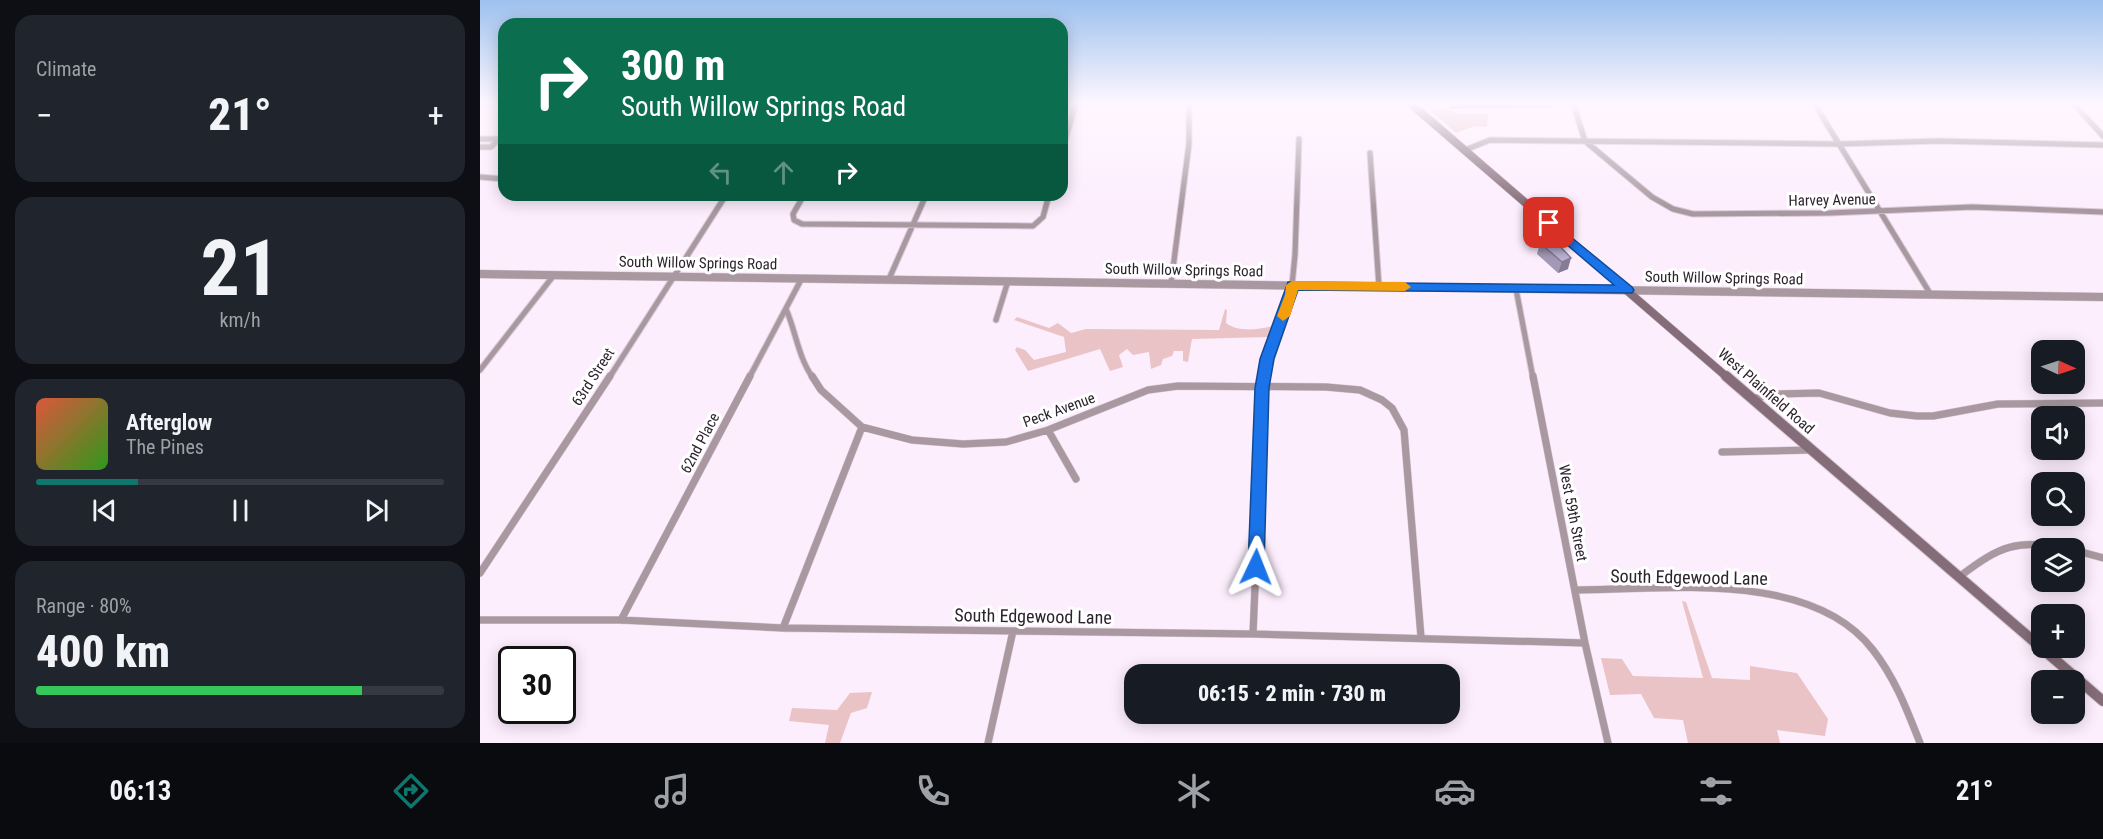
<!DOCTYPE html>
<meta charset="utf-8">
<style>
:root{--surface:#171b24;--page:#20242c;--text:#f1f3f6;--muted:#9ea1a6;--line:#363941;--accent:#0f766e}
body{margin:0;font-family:"Roboto Condensed",sans-serif;background:var(--page);color:var(--text);height:100vh;display:flex;flex-direction:column;font-size:22px;white-space:nowrap}
*{box-sizing:border-box;margin:0}
p{font-size:20px;color:var(--muted)}
.icon{flex:none;width:33px;height:33px;fill:none;stroke:currentColor;stroke-width:2;stroke-linecap:round;stroke-linejoin:round}
.map{position:relative;flex:1;overflow:hidden}
.panel{display:flex;flex-direction:column;gap:15px;padding:15px;background:#0d0f14;width:480px}
.panel>*{flex:none}
.guide{position:absolute;left:18px;top:18px;width:570px;height:183px;border-radius:18px;box-shadow:0 3px 15px #0003;background:#0b6e4f;color:#fff;overflow:hidden}
.needle{width:39px;rotate:93deg}
.buttons{position:absolute;left:1551px;top:340px;display:grid;gap:12px}
.buttons a{display:grid;place-items:center;width:54px;height:54px;border-radius:12px;background:var(--surface);box-shadow:0 3px 15px #0003;font-size:30px}
.speed{position:absolute;left:18px;top:646px;display:flex;gap:12px;font-size:30px;font-weight:700;text-align:center}
.speed>*{display:grid;place-content:center;width:78px;height:78px;border-radius:50%;background:var(--surface);box-shadow:0 3px 15px #0003;line-height:1}
.speed .limit{border:3px solid #111;border-radius:9px;background:#fff;color:#111}
.pin{position:absolute;display:grid;place-items:center;width:51px;height:51px;color:#fff;margin:-26px;border-radius:12px;box-shadow:0 3px 9px #0006}
.me{position:absolute;width:66px;margin:-33px;rotate:2deg;stroke-linejoin:round;filter:drop-shadow(0 0 4px #0008)}
.turn{display:flex;align-items:center;gap:21px;height:126px;padding:0 24px;font-size:27px}
.turn .icon{width:78px;height:78px;stroke-width:2.5}
.turn b{display:block;font-size:42px;line-height:51px}
.lanes{display:flex;align-items:center;height:57px;padding:0 24px;background:#0003;justify-content:center;gap:30px;direction:ltr}
.lanes .off{opacity:.35}
.big{font-size:45px;font-weight:800;line-height:1.1}
.panel .card{flex:1;display:flex;flex-direction:column;justify-content:center;gap:9px;min-width:0;padding:0 21px;border-radius:18px;background:var(--page)}
.panel .dial{align-items:center;gap:0}
.dial b{font-size:78px;line-height:1}
.song{display:flex;align-items:center;gap:18px}
.cover{width:72px;height:72px;border-radius:9px;background:linear-gradient(135deg,hsl(10 70% 55%),hsl(110 70% 35%))}
.played{height:6px;border-radius:3px;background:linear-gradient(90deg,var(--accent) 25%,var(--line) 25%)}
.keys{display:flex;justify-content:space-around;direction:ltr}
.heat{display:flex;justify-content:space-between;align-items:center;font-size:33px;direction:ltr}
.charge{height:9px;border-radius:4px;background:linear-gradient(90deg,#34c759 80%,var(--line) 0)}
.trip{position:absolute;left:644px;top:664px;width:336px;height:60px;border-radius:18px;background:var(--surface);box-shadow:0 3px 15px #0003;font-weight:800;line-height:60px;text-align:center}
.tab-bar{display:flex;height:96px;justify-content:space-around;align-items:center;background:#090b0e;color:var(--muted)}
.tab-bar .icon{width:42px;height:42px}
.tab-bar .selected{color:var(--accent)}
.tab-bar b{font-size:27px;color:var(--text)}
main{display:flex;flex:1;min-height:0}
.map>svg:first-child{display:block}
.green{fill:#eac3c6}
.lines{fill:none;stroke-linecap:round;stroke-linejoin:round}
.minor-far1-casing{stroke:#d7c9d8;stroke-width:7}
.minor-casing{stroke:#d7c9d8;stroke-width:8}
.tertiary-casing{stroke:#d7c9d8;stroke-width:9}
.secondary-far1-casing{stroke:#d7c9d8;stroke-width:9}
.secondary-casing{stroke:#d7c9d8;stroke-width:12}
.minor-far1{stroke:#a998a0;stroke-width:5}
.minor{stroke:#a998a0;stroke-width:7}
.tertiary{stroke:#a998a0;stroke-width:8}
.secondary-far1{stroke:#846d78;stroke-width:8}
.secondary{stroke:#846d78;stroke-width:10}
.wall{fill:#a399b7}
.shaded-wall{fill:#847d95}
.building{fill:#bdb2d5;stroke:#847d95;stroke-width:1.5}
.route{fill:#1a73e8;stroke:#114b97;stroke-width:1.5}
.slow{fill:#f59e0b}
.labels{text-anchor:middle;dominant-baseline:central;stroke-width:6;stroke-linejoin:round;paint-order:stroke}
.street-label{font-size:15px;fill:#2c232d;stroke:#fff}
.near-street-label{font-size:18px;fill:#2c232d;stroke:#fff}
</style>
<main>
<section class="panel">
<div class="card"><p>Climate</p>
<div class="heat"><a>−</a><b class="big">21°</b><a>+</a></div>
</div>
<div class="card dial"><b>21</b><p>km/h</p></div>
<div class="card">
<div class="song"><i class="cover"></i><div><b>Afterglow</b><p>The Pines</p></div></div>
<div class="played"></div>
<div class="keys"><svg class="icon" aria-label="previous" viewBox="0 0 24 24"><path d="M18 5L8 12l10 7zM5 5v14"/></svg><svg class="icon" aria-label="pause" viewBox="0 0 24 24"><path d="M8 5v14M16 5v14"/></svg><svg class="icon" aria-label="next" viewBox="0 0 24 24"><path d="M6 5l10 7-10 7zM19 5v14"/></svg></div>
</div>
<div class="card"><p>Range · 80%</p><b class="big">400 km</b><div class="charge"></div></div>
</section>
<div class="map">
<svg width="1623" height="743" viewBox="0 0 1623 743">
<rect width="100%" height="100%" fill="#fdeefe"/>
<path class="green" d="M960,108L978,113L1008,114L1007,127L995,126L976,133L951,111Z
M745,309L747,310L746,323C760,333 778,329 793,326L790,337L712,339L708,362L703,361V351H694L692,356L683,359L681,365L671,369L669,352L653,355L647,349L639,355L643,367L630,371L620,349L548,371L535,350L537,347L545,350L554,360L586,352L584,337L534,320L537,317L569,328L578,323L591,333L606,329L739,330Z
M1202,601L1206,602L1232,678L1270,680V666L1317,673L1348,719L1345,736L1297,730L1300,743H1208L1203,720L1174,718L1161,694L1130,695L1121,658L1142,659L1153,676L1223,678Z
M392,692L387,708L371,713L360,743H345L349,725L309,721L312,708L357,710L370,693Z"/>
<g class="lines">
<g class="minor-far1-casing">
<path id="minor-far1" d="M1093,103L1105,141L1172,197L1193,209L1213,214L1349,213L1492,207L1623,212
M1334,103L1451,295
M1593,103L1623,136
M7,104L17,103
M0,139H19L11,147H0
M582,150L596,103
M985,150L1010,140L1359,144L1458,141L1623,145
M890,153L899,287
M0,177L24,179
M324,195L313,214L314,220L322,224L553,226L563,217L569,195
M409,279L446,195
M691,284L709,144V103
M1036,289L1053,378
M306,309C316,332 318,357 333,378
M516,320L528,281
M0,370L74,275
M129,378L246,195
M269,378L322,278
M784,378L787,359L811,295L815,255L819,139"/>
</g>
<g class="minor-casing">
<path id="minor" d="M332,376L341,390L382,427L432,440L483,444L526,442L568,430L668,390L698,386L846,387L880,390L902,400L912,408L924,430L941,637
M1053,376L1105,643L1128,743
M1272,399L1293,394L1339,393L1410,413L1437,416H1453L1518,404L1623,403
M568,430L596,479
M1242,452L1330,450
M1594,550L1623,558
M0,573L130,376
M1479,577C1521,545 1536,539 1589,549
M1095,590C1186,590 1331,569 1393,650C1415,678 1427,710 1440,743
M0,620H141L303,628L773,634L1105,643
M141,620L270,376
M303,628L382,427
M773,634L784,376
M508,743L533,631"/>
</g>
<g class="tertiary-casing">
<path id="tertiary" d="M0,274L1623,297"/>
</g>
<g class="secondary-far1-casing">
<path id="secondary-far1" d="M930,103L1248,378"/>
</g>
<g class="secondary-casing">
<path id="secondary" d="M1246,376L1623,701"/>
</g>
<use href="#minor-far1" class="minor-far1"/>
<use href="#minor" class="minor"/>
<use href="#tertiary" class="tertiary"/>
<use href="#secondary-far1" class="secondary-far1"/>
<use href="#secondary" class="secondary"/>
</g>
<path class="wall" d="M969,103H1074L1072,108L970,109Z
M1072,238L1088,269L1078,273L1057,254L1060,243Z"/>
<path class="shaded-wall" d="M1091,258L1088,269L1078,273L1082,262Z"/>
<path class="building" d="M1072,238L1091,258L1082,262L1060,243Z"/>
<linearGradient id="sky" x2="0" y2="1"><stop stop-color="#9dc1ee"/><stop offset="0.5" stop-color="#fef7ff"/><stop offset="1" stop-color="#fef7ff" stop-opacity="0"/></linearGradient>
<rect width="1623" height="207" fill="url(#sky)"/>
<path class="route" d="M1069,219L1152,287L1154,290L1152,293L818,290L794,359L789,388L784,567L781,572L776,574L770,572L768,567L775,388L780,359L808,282L1134,285L1065,226L1063,223Z"/>
<path class="slow" d="M812,281L925,282L931,287L925,291L818,290L810,316L803,321L797,316L805,295L806,285Z"/>
<g class="labels">
<g class="street-label">
<text transform="translate(1352 200) rotate(-1)">Harvey Avenue</text>
<text transform="translate(218 263) rotate(1)">South Willow Springs Road</text>
<text transform="translate(704 270) rotate(1)">South Willow Springs Road</text>
<text transform="translate(1244 278) rotate(1)">South Willow Springs Road</text>
<text transform="translate(113 377) rotate(-57)">63rd Street</text>
<text transform="translate(1286 391) rotate(41)">West Plainfield Road</text>
<text transform="translate(579 410) rotate(-20)">Peck Avenue</text>
<text transform="translate(220 443) rotate(-62)">62nd Place</text>
<text transform="translate(1093 513) rotate(79)">West 59th Street</text>
</g>
<g class="near-street-label">
<text transform="translate(1209 577) rotate(1)">South Edgewood Lane</text>
<text transform="translate(553 616) rotate(1)">South Edgewood Lane</text>
</g>
</g>
</svg>
<div class="buttons">
<a><svg class="needle" viewBox="-14 -14 28 28"><path d="M0-13l5 13h-10z" fill="#e53935"/><path d="M0 13l5-13h-10z" fill="#9ea1a6"/></svg></a>
<a><svg class="icon" aria-label="sound" viewBox="0 0 24 24"><path d="M4 9h4l5-4v14l-5-4H4zM17 9q2 3 0 6"/></svg></a>
<a><svg class="icon" aria-label="search" viewBox="0 0 24 24"><circle cx="10" cy="10" r="6"/><path d="M15 15l6 6"/></svg></a>
<a><svg class="icon" aria-label="layers" viewBox="0 0 24 24"><path d="M12 4l9 5-9 5-9-5zM3 14l9 5 9-5"/></svg></a>
<a>+</a>
<a>−</a>
</div>
<div class="speed"><div class="limit">30</div></div>
<div class="pin" style="left:1069px;top:223px;background:#d93025"><svg class="icon" aria-label="arrive" viewBox="0 0 24 24"><path d="M6 21V4h12l-3 4 3 4H6"/></svg></div>
<svg class="me" style="left:776px;top:567px" viewBox="-20 -20 40 40"><path d="M0-17L14 15 0 8-14 15z" fill="#1a73e8" stroke="#fff" stroke-width="4"/></svg>
<div class="trip">06:15 · 2 min · 730 m</div>
<div class="guide">
<div class="turn"><svg class="icon" aria-label="right" viewBox="0 0 24 24"><path d="M7 20v-9h11M14 6l5 5-5 5"/></svg><div><b>300 m</b>South Willow Springs Road</div></div>
<div class="lanes"><svg class="icon off" aria-label="left" viewBox="0 0 24 24"><path d="M17 20v-9H6M10 6l-5 5 5 5"/></svg><svg class="icon off" aria-label="ahead" viewBox="0 0 24 24"><path d="M12 20V5M6 11l6-6 6 6"/></svg><svg class="icon" aria-label="right" viewBox="0 0 24 24"><path d="M7 20v-9h11M14 6l5 5-5 5"/></svg></div>
</div>
</div>
</main>
<nav class="tab-bar">
<b>06:13</b>
<svg class="icon selected" aria-label="directions" viewBox="0 0 24 24"><path d="M12 3l9 9-9 9-9-9zM9 14v-3h6M13 9l2 2-2 2"/></svg>
<svg class="icon" aria-label="music" viewBox="0 0 24 24"><path d="M9 18V5l10-2v13"/><circle cx="6" cy="18" r="3"/><circle cx="16" cy="16" r="3"/></svg>
<svg class="icon" aria-label="phone" viewBox="0 0 24 24"><path d="M5 4h4l2 5-3 2q2 4 5 5l2-3 5 2v4C11 20 4 13 5 4z"/></svg>
<svg class="icon" aria-label="climate" viewBox="0 0 24 24"><path d="M12 3v18M4 7l16 10M4 17L20 7"/></svg>
<svg class="icon" aria-label="car" viewBox="0 0 24 24"><path d="M5 17H2v-5l4-1 3-4h7l3 4 3 1v5h-3M9 17h6M6 11h13"/><circle cx="7" cy="17" r="2"/><circle cx="17" cy="17" r="2"/></svg>
<svg class="icon" aria-label="filters" viewBox="0 0 24 24"><path d="M4 7h16M4 17h16"/><circle cx="9" cy="7" r="2"/><circle cx="15" cy="17" r="2"/></svg>
<b>21°</b>
</nav>
